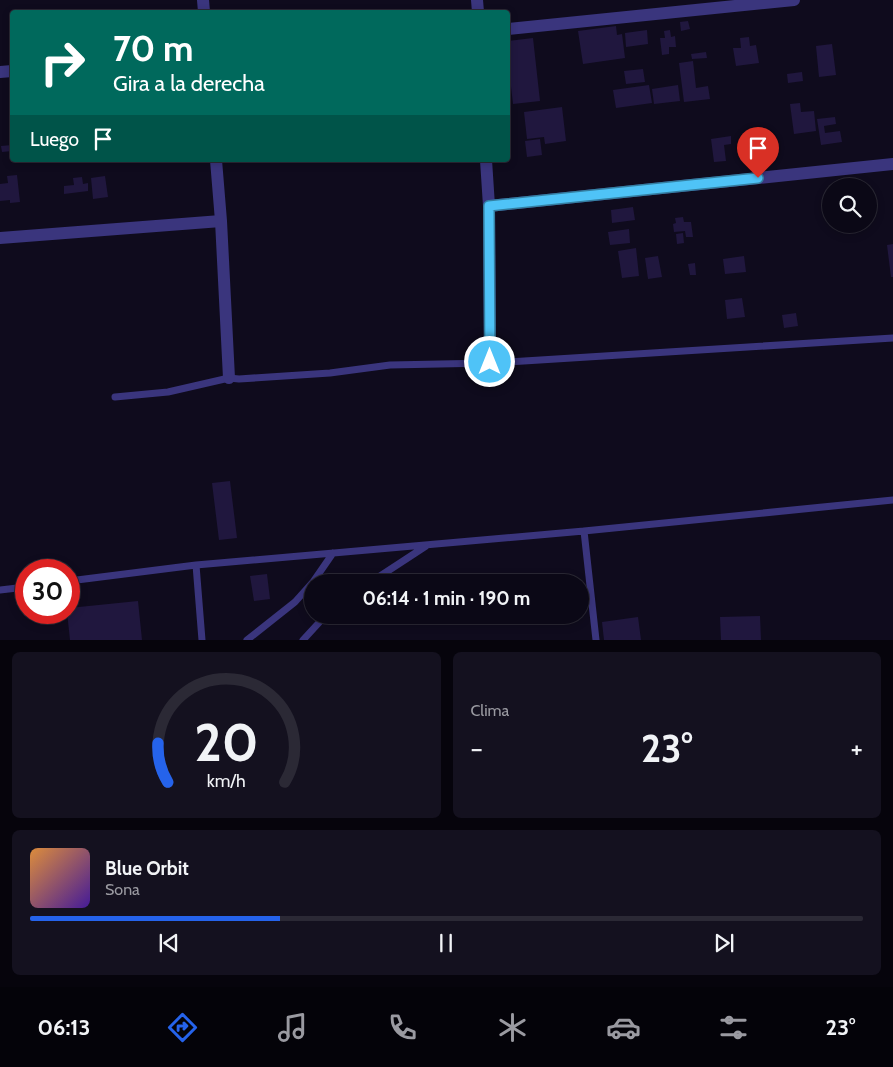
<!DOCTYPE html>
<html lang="es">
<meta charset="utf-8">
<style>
:root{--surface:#0b0816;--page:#14111f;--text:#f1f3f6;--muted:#9a9aa1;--line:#2b2935;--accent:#2563eb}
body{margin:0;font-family:Cabin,sans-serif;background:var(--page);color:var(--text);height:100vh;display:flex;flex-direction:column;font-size:19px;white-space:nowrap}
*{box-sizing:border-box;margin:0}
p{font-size:16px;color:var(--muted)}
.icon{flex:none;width:28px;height:28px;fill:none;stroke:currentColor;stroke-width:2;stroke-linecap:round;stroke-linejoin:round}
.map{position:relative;height:640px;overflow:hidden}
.side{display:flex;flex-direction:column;gap:12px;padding:12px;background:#06040c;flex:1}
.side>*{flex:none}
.top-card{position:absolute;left:10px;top:10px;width:500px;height:152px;border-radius:5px;box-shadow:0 2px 8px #0003,0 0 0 1px var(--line);background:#00695c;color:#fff;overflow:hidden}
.tools{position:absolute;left:822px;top:178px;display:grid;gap:10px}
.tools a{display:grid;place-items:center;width:55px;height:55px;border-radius:50%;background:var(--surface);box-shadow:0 2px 8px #0003,0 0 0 1px var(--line);font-size:25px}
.speed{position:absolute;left:15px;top:559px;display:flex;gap:10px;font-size:25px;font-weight:700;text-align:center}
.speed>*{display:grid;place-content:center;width:65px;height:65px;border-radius:50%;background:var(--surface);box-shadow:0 2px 8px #0003,0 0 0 1px var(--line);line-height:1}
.speed .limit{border:8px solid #d22;background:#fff;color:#111}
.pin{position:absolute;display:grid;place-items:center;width:42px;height:42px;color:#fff;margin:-51px -21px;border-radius:50% 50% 50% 0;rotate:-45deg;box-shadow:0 0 5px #0007}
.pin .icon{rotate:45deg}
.me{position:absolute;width:55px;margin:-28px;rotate:0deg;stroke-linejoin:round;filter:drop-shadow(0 0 4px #0008)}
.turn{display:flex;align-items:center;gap:18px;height:105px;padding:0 20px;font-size:22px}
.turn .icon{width:65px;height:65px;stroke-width:2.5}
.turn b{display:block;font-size:35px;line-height:42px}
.then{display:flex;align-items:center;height:48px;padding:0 20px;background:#0003;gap:10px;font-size:19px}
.big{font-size:38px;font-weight:800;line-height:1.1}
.side .widget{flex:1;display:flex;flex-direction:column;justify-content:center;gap:8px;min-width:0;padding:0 18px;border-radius:8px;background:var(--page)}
.side .dial{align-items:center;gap:0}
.dial svg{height:130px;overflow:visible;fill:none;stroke:var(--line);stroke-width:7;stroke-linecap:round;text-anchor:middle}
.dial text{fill:var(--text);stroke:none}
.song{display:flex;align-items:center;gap:15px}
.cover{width:60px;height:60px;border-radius:8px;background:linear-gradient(135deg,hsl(30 70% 55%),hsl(260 70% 35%))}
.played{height:5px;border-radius:2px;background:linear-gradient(90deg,var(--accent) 30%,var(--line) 30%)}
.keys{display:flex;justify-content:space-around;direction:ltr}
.heat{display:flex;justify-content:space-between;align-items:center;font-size:28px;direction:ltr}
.side .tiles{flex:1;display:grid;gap:12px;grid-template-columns:1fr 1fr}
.widget:last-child{grid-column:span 2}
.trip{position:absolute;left:304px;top:574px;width:285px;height:50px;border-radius:25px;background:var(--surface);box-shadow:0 2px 8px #0003,0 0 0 1px var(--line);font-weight:800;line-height:50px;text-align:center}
.menu{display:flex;height:80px;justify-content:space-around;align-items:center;background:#040309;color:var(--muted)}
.menu .icon{width:35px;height:35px}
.menu .on{color:var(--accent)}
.menu b{font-size:22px;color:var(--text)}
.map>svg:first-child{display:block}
.building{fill:#20173e}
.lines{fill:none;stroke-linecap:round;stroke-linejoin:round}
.lane{stroke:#3a357d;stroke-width:7}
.street{stroke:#3a357d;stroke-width:12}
.route-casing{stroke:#337fa1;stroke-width:12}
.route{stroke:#4fc3f7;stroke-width:9}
</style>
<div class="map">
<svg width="893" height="640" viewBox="0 0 893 640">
<rect width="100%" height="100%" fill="#0f0b1d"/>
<path class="building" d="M688,21L690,29L681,31L680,22Z
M616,26L617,35L622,34L625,58L583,64L578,31Z
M647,30L648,44L626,47L625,33Z
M670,30L671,37L675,36L676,47H669V54L662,55L660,38H665L664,31Z
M749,37L750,46L756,45L759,63L736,66L733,48H741L740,38Z
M533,38L540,101L513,104L508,60V41Z
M832,44L836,75L819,77L816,46Z
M706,52L707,58L692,59L691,54Z
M693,61L696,88L708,86L710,99L684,102L679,63Z
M643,69L645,82L626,84L624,71Z
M802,72L803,81L788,83L787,74Z
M649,85L652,103L616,108L613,90Z
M678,85L680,101L654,104L652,89Z
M800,103L801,112L814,111L816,131L794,134L790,104Z
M562,107L566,141L545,144L544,137L527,139L524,112Z
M835,117L836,124L824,126L825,133L840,131L842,142L821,145L817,119Z
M731,136V144L724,145L726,161L714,162L711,139Z
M540,139L542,155L527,157L525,141Z
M12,145V151L2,152L1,146Z
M17,175L20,202L10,203V200L0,201V184L8,183L7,176Z
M105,176L108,197L93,199L91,178Z
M82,177L83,184L88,183V191L64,194V186L74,185L73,178Z
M633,207L635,220L612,223L611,210Z
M683,217L684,222H691L693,237H686L685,231L674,232L673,224L676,223L675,218Z
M629,229L630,243L610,245L608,232Z
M683,233L684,243L677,244L676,234Z
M893,244V277H891L887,245Z
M636,248L639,276L622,278L618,251Z
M658,256L662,277L648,279L645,258Z
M744,256L746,272L725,274L723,259Z
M695,263L696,275H690L688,264Z
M742,298L745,317L727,319L725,300Z
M796,313L798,326L784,328L782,315Z
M230,481L237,538L219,540L212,483Z
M267,574L270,599L254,601L250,576Z
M138,601L142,640H70L67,612H69V608Z
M760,616L761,640H721L720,617Z
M638,617L641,640H604L602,622Z"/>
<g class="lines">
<path class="lane" d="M115,397L168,392L229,378L239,379L330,373L390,365L490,363L893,338
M584,531L596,640
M196,565L202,640
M69,581L196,565L584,531L893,500
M313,582L333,553
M371,582L426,546
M0,590L26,587
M247,640L295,602L312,583
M303,640L326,615"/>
<path class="street" d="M203,0L204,12
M477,0L478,12
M508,29L794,0
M0,72L12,71
M216,160L221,221L229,378
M486,160L489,206L490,363
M489,206L893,164
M0,238L221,221"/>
</g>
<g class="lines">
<g class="route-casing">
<path id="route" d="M490,362L489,206L758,178"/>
</g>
<use href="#route" class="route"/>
</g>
</svg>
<div class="tools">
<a><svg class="icon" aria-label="search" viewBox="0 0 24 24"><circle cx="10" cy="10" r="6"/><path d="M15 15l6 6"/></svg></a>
</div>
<div class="speed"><div class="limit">30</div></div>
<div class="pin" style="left:758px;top:178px;background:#d93025"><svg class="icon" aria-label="arrive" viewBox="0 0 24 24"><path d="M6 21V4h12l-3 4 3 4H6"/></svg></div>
<svg class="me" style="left:490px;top:362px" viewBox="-20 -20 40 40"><circle r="17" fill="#4fc3f7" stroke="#fff" stroke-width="3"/><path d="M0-11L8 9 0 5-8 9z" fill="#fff"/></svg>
<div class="trip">06:14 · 1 min · 190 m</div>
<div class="top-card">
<div class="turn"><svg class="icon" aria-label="right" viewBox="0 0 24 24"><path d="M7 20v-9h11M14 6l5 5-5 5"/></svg><div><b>70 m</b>Gira a la derecha</div></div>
<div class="then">Luego<svg class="icon" aria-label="arrive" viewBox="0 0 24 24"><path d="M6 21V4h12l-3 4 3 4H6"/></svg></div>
</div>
</div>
<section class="side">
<div class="tiles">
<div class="widget dial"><svg viewBox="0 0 100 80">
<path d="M14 69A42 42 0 1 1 86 69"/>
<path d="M14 69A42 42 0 0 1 8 45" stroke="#2563eb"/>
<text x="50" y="56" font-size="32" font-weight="700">20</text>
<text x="50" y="72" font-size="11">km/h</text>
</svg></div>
<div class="widget"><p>Clima</p>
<div class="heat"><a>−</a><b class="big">23°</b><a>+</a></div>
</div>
<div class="widget">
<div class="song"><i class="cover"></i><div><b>Blue Orbit</b><p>Sona</p></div></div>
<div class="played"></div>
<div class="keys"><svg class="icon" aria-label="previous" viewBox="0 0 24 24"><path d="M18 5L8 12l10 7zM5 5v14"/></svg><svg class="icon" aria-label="pause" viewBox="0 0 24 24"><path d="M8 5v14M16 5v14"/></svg><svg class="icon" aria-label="next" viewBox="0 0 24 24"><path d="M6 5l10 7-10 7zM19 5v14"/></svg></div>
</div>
</div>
</section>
<nav class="menu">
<b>06:13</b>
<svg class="icon on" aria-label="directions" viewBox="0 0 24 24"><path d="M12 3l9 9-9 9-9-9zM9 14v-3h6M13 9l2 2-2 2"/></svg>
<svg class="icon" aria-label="music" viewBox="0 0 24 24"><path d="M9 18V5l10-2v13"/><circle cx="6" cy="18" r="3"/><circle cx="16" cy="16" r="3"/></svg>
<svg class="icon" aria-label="phone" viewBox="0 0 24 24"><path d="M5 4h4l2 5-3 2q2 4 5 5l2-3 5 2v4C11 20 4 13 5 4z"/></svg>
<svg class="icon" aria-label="climate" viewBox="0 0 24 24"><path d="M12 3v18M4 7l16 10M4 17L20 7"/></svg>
<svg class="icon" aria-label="car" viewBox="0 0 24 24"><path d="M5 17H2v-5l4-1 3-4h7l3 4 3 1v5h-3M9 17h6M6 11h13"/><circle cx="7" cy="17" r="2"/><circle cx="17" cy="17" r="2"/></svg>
<svg class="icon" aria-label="filters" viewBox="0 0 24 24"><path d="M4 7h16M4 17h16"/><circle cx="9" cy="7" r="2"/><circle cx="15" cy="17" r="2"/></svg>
<b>23°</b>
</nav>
